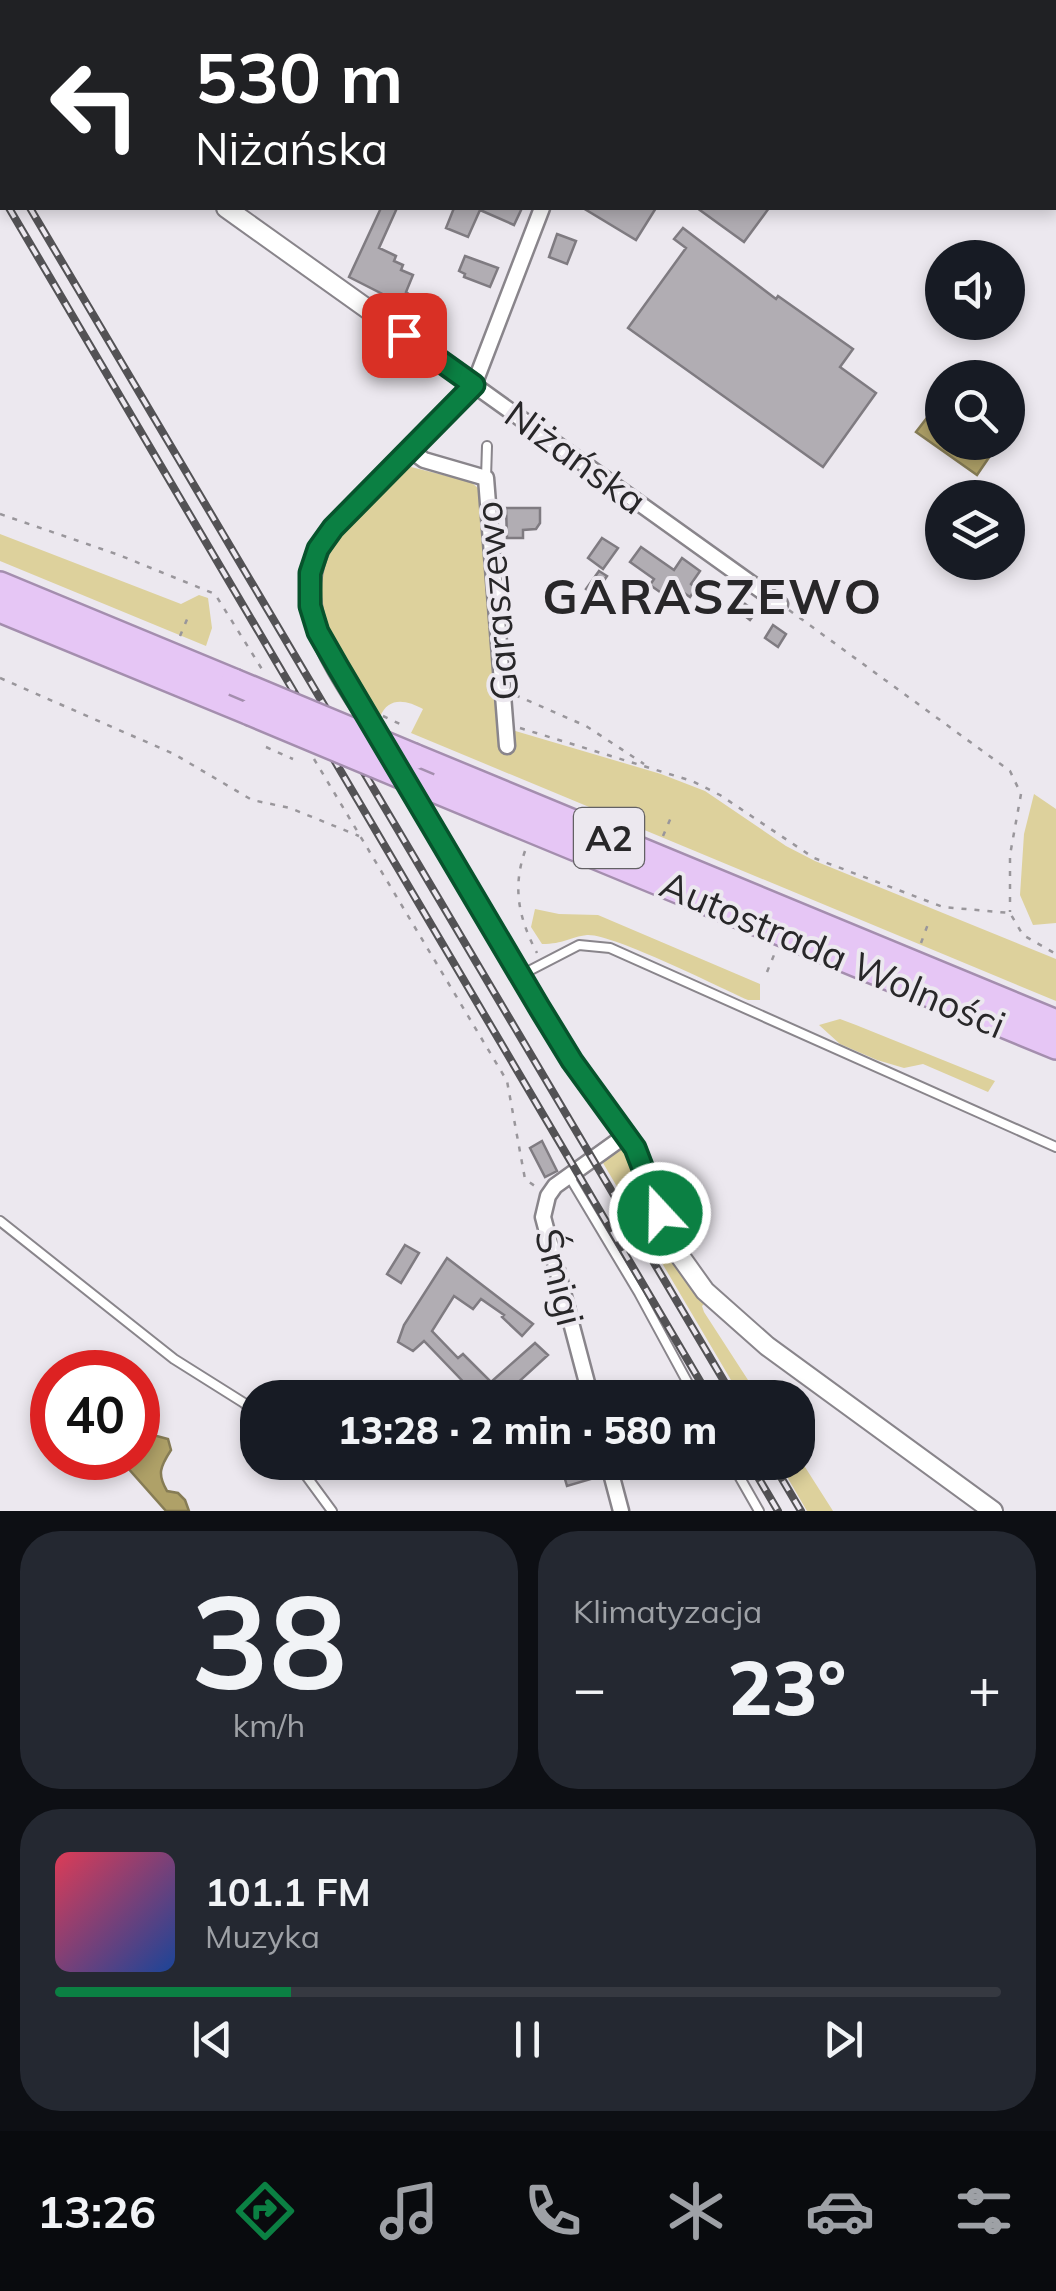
<!DOCTYPE html>
<html lang="pl">
<meta charset="utf-8">
<style>
:root{--surface:#171b24;--page:#242831;--text:#f1f3f6;--muted:#9ea1a6;--line:#363941;--accent:#0b8043}
body{margin:0;font-family:Mulish,sans-serif;background:var(--page);color:var(--text);height:100vh;display:flex;flex-direction:column;font-size:38px;white-space:nowrap}
*{box-sizing:border-box;margin:0}
p{font-size:32px;color:var(--muted)}
.icon{flex:none;width:55px;height:55px;fill:none;stroke:currentColor;stroke-width:2;stroke-linecap:round;stroke-linejoin:round}
.map{position:relative;height:1511px;overflow:hidden}
.side{display:flex;flex-direction:column;gap:20px;padding:20px;background:#0d0f14;flex:1}
.side>*{flex:none}
.guide{position:absolute;left:0px;top:0px;width:1058px;height:210px;box-shadow:0 5px 15px #0003;background:#202124;color:#fff;overflow:hidden}
.tools{position:absolute;left:925px;top:240px;display:grid;gap:20px}
.tools a{display:grid;place-items:center;width:100px;height:100px;border-radius:50%;background:var(--surface);box-shadow:0 5px 15px #0003;font-size:50px}
.speed{position:absolute;left:30px;top:1350px;display:flex;gap:20px;font-size:50px;font-weight:700;text-align:center}
.speed>*{display:grid;place-content:center;width:130px;height:130px;border-radius:50%;background:var(--surface);box-shadow:0 5px 15px #0003;line-height:1}
.speed .limit{border:15px solid #d22;background:#fff;color:#111}
.pin{position:absolute;display:grid;place-items:center;width:85px;height:85px;color:#fff;margin:-42px;border-radius:20px;box-shadow:0 5px 15px #0006}
.me{position:absolute;width:110px;margin:-55px;rotate:339deg;stroke-linejoin:round;filter:drop-shadow(0 0 8px #0008)}
.turn{display:flex;align-items:center;gap:35px;height:210px;padding:0 30px;font-size:45px}
.turn .icon{width:130px;height:130px;stroke-width:2.5}
.turn b{display:block;font-size:70px;line-height:85px}
.big{font-size:75px;font-weight:800;line-height:1.1}
.side .card{flex:1;display:flex;flex-direction:column;justify-content:center;gap:15px;min-width:0;padding:0 35px;border-radius:40px;background:var(--page)}
.side .dial{align-items:center;gap:0}
.dial b{font-size:130px;line-height:1}
.song{display:flex;align-items:center;gap:30px}
.cover{width:120px;height:120px;border-radius:15px;background:linear-gradient(135deg,hsl(350 70% 55%),hsl(220 70% 35%))}
.played{height:10px;border-radius:5px;background:linear-gradient(90deg,var(--accent) 25%,var(--line) 25%)}
.keys{display:flex;justify-content:space-around;direction:ltr}
.heat{display:flex;justify-content:space-between;align-items:center;font-size:55px;direction:ltr}
.side .tiles{flex:1;display:grid;gap:20px;grid-template-columns:1fr 1fr}
.card:last-child{grid-column:span 2}
.trip{position:absolute;left:240px;top:1380px;width:575px;height:100px;border-radius:40px;background:var(--surface);box-shadow:0 5px 15px #0003;font-weight:800;line-height:100px;text-align:center}
.dock{display:flex;height:160px;justify-content:space-around;align-items:center;background:#090b0e;color:var(--muted)}
.dock .icon{width:70px;height:70px}
.dock .selected{color:var(--accent)}
.dock b{font-size:45px;color:var(--text)}
.map>svg:first-child{display:block}
.green{fill:#ddd19c}
.water{fill:#afa168;stroke:#867c55;stroke-width:2.5}
.building{fill:#b1adb3;stroke:#7f7b81;stroke-width:2.5}
.lines{fill:none;stroke-linecap:round;stroke-linejoin:round}
.service-casing{stroke:#89858b;stroke-width:12}
.minor-casing{stroke:#89858b;stroke-width:19}
.tertiary-casing{stroke:#89858b;stroke-width:22}
.motorway-casing{stroke:#a48eae;stroke-width:30}
.path{stroke:#99969b;stroke-width:2.5;stroke-dasharray:5 8;stroke-linecap:butt}
.service{stroke:#fff;stroke-width:8}
.minor{stroke:#fff;stroke-width:14}
.tertiary{stroke:#fff;stroke-width:18}
.motorway{stroke:#e6c6f5;stroke-width:25}
.rail-casing{stroke:#535255;stroke-width:8}
.rail{stroke:#ece8ef;stroke-width:4;stroke-dasharray:11;stroke-linecap:butt}
.motorway-bridge-casing{stroke:#a48eae;stroke-width:30;stroke-linecap:butt}
.motorway-bridge{stroke:#e6c6f5;stroke-width:25}
.route-casing{stroke:#07532c;stroke-width:25}
.route{stroke:#0b8043;stroke-width:18}
.labels{text-anchor:middle;dominant-baseline:central;stroke-width:8;stroke-linejoin:round;paint-order:stroke}
.shield{fill:#ece8ef;stroke:#636164;stroke-width:2.5}
.shield-label{font-size:35px;font-weight:bold;fill:#282729}
.street-label{font-size:38px;fill:#282729;stroke:#ece8ef}
.district-label{font-size:48px;font-weight:bold;letter-spacing:2.5px;fill:#282729;stroke:#ece8ef}
</style>
<div class="map">
<svg width="1056" height="1511" viewBox="0 0 1056 1511">
<rect width="100%" height="100%" fill="#ece8ef"/>
<path class="green" d="M411,467L471,482L479,489L512,730L661,774L705,791L786,846L815,861L1056,959V1001L411,733L423,709C407,700 388,696 380,717L377,715C348,668 301,611 327,553C341,522 376,496 399,473Z
M0,534L181,604L199,595L208,598L212,628L206,646L0,561Z
M1034,794L1056,809V923L1033,925L1020,895L1024,834Z
M535,909L559,914L598,915L760,984V1000H748C719,987 611,933 587,935C570,937 564,944 542,944L531,927Z
M840,1019L856,1025L995,1081L988,1092L923,1064L904,1068L877,1060L840,1044L819,1025Z
M619,1149L628,1151L706,1302L702,1306L704,1312L759,1397H741L603,1163Z
M798,1456L833,1511H807L779,1463L798,1462Z"/>
<path class="water" d="M933,410L942,417V442L977,443L992,453L977,475L916,432Z
M138,1431L168,1439L171,1450C160,1467 157,1474 167,1491L178,1493L185,1500L189,1511H166L119,1458H138Z"/>
<path class="building" d="M381,208H397L379,248L396,256L394,261L403,265L401,270L413,275L406,292L436,314L423,332L398,313L404,305L349,277Z
M454,208H522L514,225L480,210L468,237L446,228Z
M583,208H656L636,240Z
M697,208H769L744,242Z
M683,228L776,299L778,296L853,349L840,367L876,393L823,467L628,328L686,248L674,239Z
M557,234L576,241L567,264L549,257Z
M465,256L498,268L490,287L464,277L465,274L459,271Z
M506,508H540V523L536,529L523,530V538H507Z
M602,538L618,548L603,569L588,558Z
M641,547L674,570L682,558L700,571L691,584L696,588L690,597L684,593L677,604L650,585L654,579L630,562Z
M599,571L607,576L594,595L586,589Z
M737,598L756,612L750,620L731,605Z
M773,625L786,634L778,647L765,638Z
M542,1141L557,1171L545,1177L530,1148Z
M405,1245L419,1253L401,1283L387,1274Z
M447,1258L533,1324L522,1336L502,1317L504,1315L481,1299L473,1309L454,1296L432,1331L458,1358L463,1354L491,1382L535,1343L548,1355L501,1398H479L424,1341L413,1351L398,1342L404,1325Z
M560,1462H586L591,1479L567,1486Z"/>
<g class="lines">
<g class="service-casing">
<path id="service" d="M486,478L487,446
M521,975L579,945L610,948L1056,1147
M569,1176L639,1293L696,1398
M0,1221L174,1359L244,1403L258,1417
M296,1462L332,1511
M731,1462L759,1511"/>
</g>
<g class="minor-casing">
<path id="minor" d="M619,2L620,0
M542,208L474,385L780,604
M410,450L424,460L486,478L507,746
M591,1398L543,1217L548,1196L555,1186L626,1135
M608,1462L621,1511"/>
</g>
<g class="tertiary-casing">
<path id="tertiary" d="M0,47L2,48
M226,208L474,385L333,528C275,603 345,679 384,745
M402,776L572,1061L635,1148L680,1256L705,1291L767,1346L993,1511"/>
</g>
<g class="motorway-casing">
<path id="motorway" d="M0,585L234,682
M0,609L250,712
M414,757L1056,1023
M429,787L1056,1046"/>
</g>
<path class="path" d="M0,514L119,555L215,594L265,674
M789,610L1010,771L1021,794L1010,855V912
M180,636L188,617
M0,678L174,754L252,800L290,808L359,836
M515,695L586,726L644,764
M383,716L400,724
M520,728L692,781L720,795L814,858L943,907L1010,913L1023,935L1056,954
M266,747L293,759
M314,759L507,1081L525,1179L539,1189
M663,836L672,815
M525,851C512,888 519,919 537,953
M921,943L928,924
M767,972L774,955"/>
<use href="#service" class="service"/>
<use href="#minor" class="minor"/>
<use href="#tertiary" class="tertiary"/>
<use href="#motorway" class="motorway"/>
<g class="rail-casing">
<path id="rail" d="M0,157L2,162
M0,177L2,181
M9,208L710,1398
M30,208L734,1398
M749,1462L778,1511
M772,1462L801,1511"/>
</g>
<use href="#rail" class="rail"/>
<g class="motorway-bridge-casing">
<path id="motorway-bridge" d="M234,682L414,757
M250,712L429,787"/>
</g>
<use href="#motorway-bridge" class="motorway-bridge"/>
</g>
<g class="lines">
<g class="route-casing">
<path id="route" d="M404,335L474,385L333,528L318,549L310,573V606L318,632L338,667L539,1007L572,1061L635,1148L660,1213"/>
</g>
<use href="#route" class="route"/>
</g>
<g class="labels">
<rect class="shield" x="574" y="808" width="70" height="60" rx="8"/>
<g class="shield-label">
<text x="609" y="838">A2</text>
</g>
<g class="street-label">
<text transform="translate(576 457) rotate(36)">Niżańska</text>
<text transform="translate(496 601) rotate(-95)">Garaszewo</text>
<text transform="translate(833 954) rotate(23)">Autostrada Wolności</text>
<text transform="translate(560 1277) rotate(76)">Śmigi</text>
</g>
<g class="district-label">
<text x="713" y="596">GARASZEWO</text>
</g>
</g>
</svg>
<div class="tools">
<a><svg class="icon" aria-label="sound" viewBox="0 0 24 24"><path d="M4 9h4l5-4v14l-5-4H4zM17 9q2 3 0 6"/></svg></a>
<a><svg class="icon" aria-label="search" viewBox="0 0 24 24"><circle cx="10" cy="10" r="6"/><path d="M15 15l6 6"/></svg></a>
<a><svg class="icon" aria-label="layers" viewBox="0 0 24 24"><path d="M12 4l9 5-9 5-9-5zM3 14l9 5 9-5"/></svg></a>
</div>
<div class="speed"><div class="limit">40</div></div>
<div class="pin" style="left:404px;top:335px;background:#d93025"><svg class="icon" aria-label="arrive" viewBox="0 0 24 24"><path d="M6 21V4h12l-3 4 3 4H6"/></svg></div>
<svg class="me" style="left:660px;top:1213px" viewBox="-20 -20 40 40"><circle r="17" fill="#0b8043" stroke="#fff" stroke-width="3"/><path d="M0-11L8 9 0 5-8 9z" fill="#fff"/></svg>
<div class="trip">13:28 · 2 min · 580 m</div>
<div class="guide">
<div class="turn"><svg class="icon" aria-label="left" viewBox="0 0 24 24"><path d="M17 20v-9H6M10 6l-5 5 5 5"/></svg><div><b>530 m</b>Niżańska</div></div>
</div>
</div>
<section class="side">
<div class="tiles">
<div class="card dial"><b>38</b><p>km/h</p></div>
<div class="card"><p>Klimatyzacja</p>
<div class="heat"><a>−</a><b class="big">23°</b><a>+</a></div>
</div>
<div class="card">
<div class="song"><i class="cover"></i><div><b>101.1 FM</b><p>Muzyka</p></div></div>
<div class="played"></div>
<div class="keys"><svg class="icon" aria-label="previous" viewBox="0 0 24 24"><path d="M18 5L8 12l10 7zM5 5v14"/></svg><svg class="icon" aria-label="pause" viewBox="0 0 24 24"><path d="M8 5v14M16 5v14"/></svg><svg class="icon" aria-label="next" viewBox="0 0 24 24"><path d="M6 5l10 7-10 7zM19 5v14"/></svg></div>
</div>
</div>
</section>
<nav class="dock">
<b>13:26</b>
<svg class="icon selected" aria-label="directions" viewBox="0 0 24 24"><path d="M12 3l9 9-9 9-9-9zM9 14v-3h6M13 9l2 2-2 2"/></svg>
<svg class="icon" aria-label="music" viewBox="0 0 24 24"><path d="M9 18V5l10-2v13"/><circle cx="6" cy="18" r="3"/><circle cx="16" cy="16" r="3"/></svg>
<svg class="icon" aria-label="phone" viewBox="0 0 24 24"><path d="M5 4h4l2 5-3 2q2 4 5 5l2-3 5 2v4C11 20 4 13 5 4z"/></svg>
<svg class="icon" aria-label="climate" viewBox="0 0 24 24"><path d="M12 3v18M4 7l16 10M4 17L20 7"/></svg>
<svg class="icon" aria-label="car" viewBox="0 0 24 24"><path d="M5 17H2v-5l4-1 3-4h7l3 4 3 1v5h-3M9 17h6M6 11h13"/><circle cx="7" cy="17" r="2"/><circle cx="17" cy="17" r="2"/></svg>
<svg class="icon" aria-label="filters" viewBox="0 0 24 24"><path d="M4 7h16M4 17h16"/><circle cx="9" cy="7" r="2"/><circle cx="15" cy="17" r="2"/></svg>
</nav>
